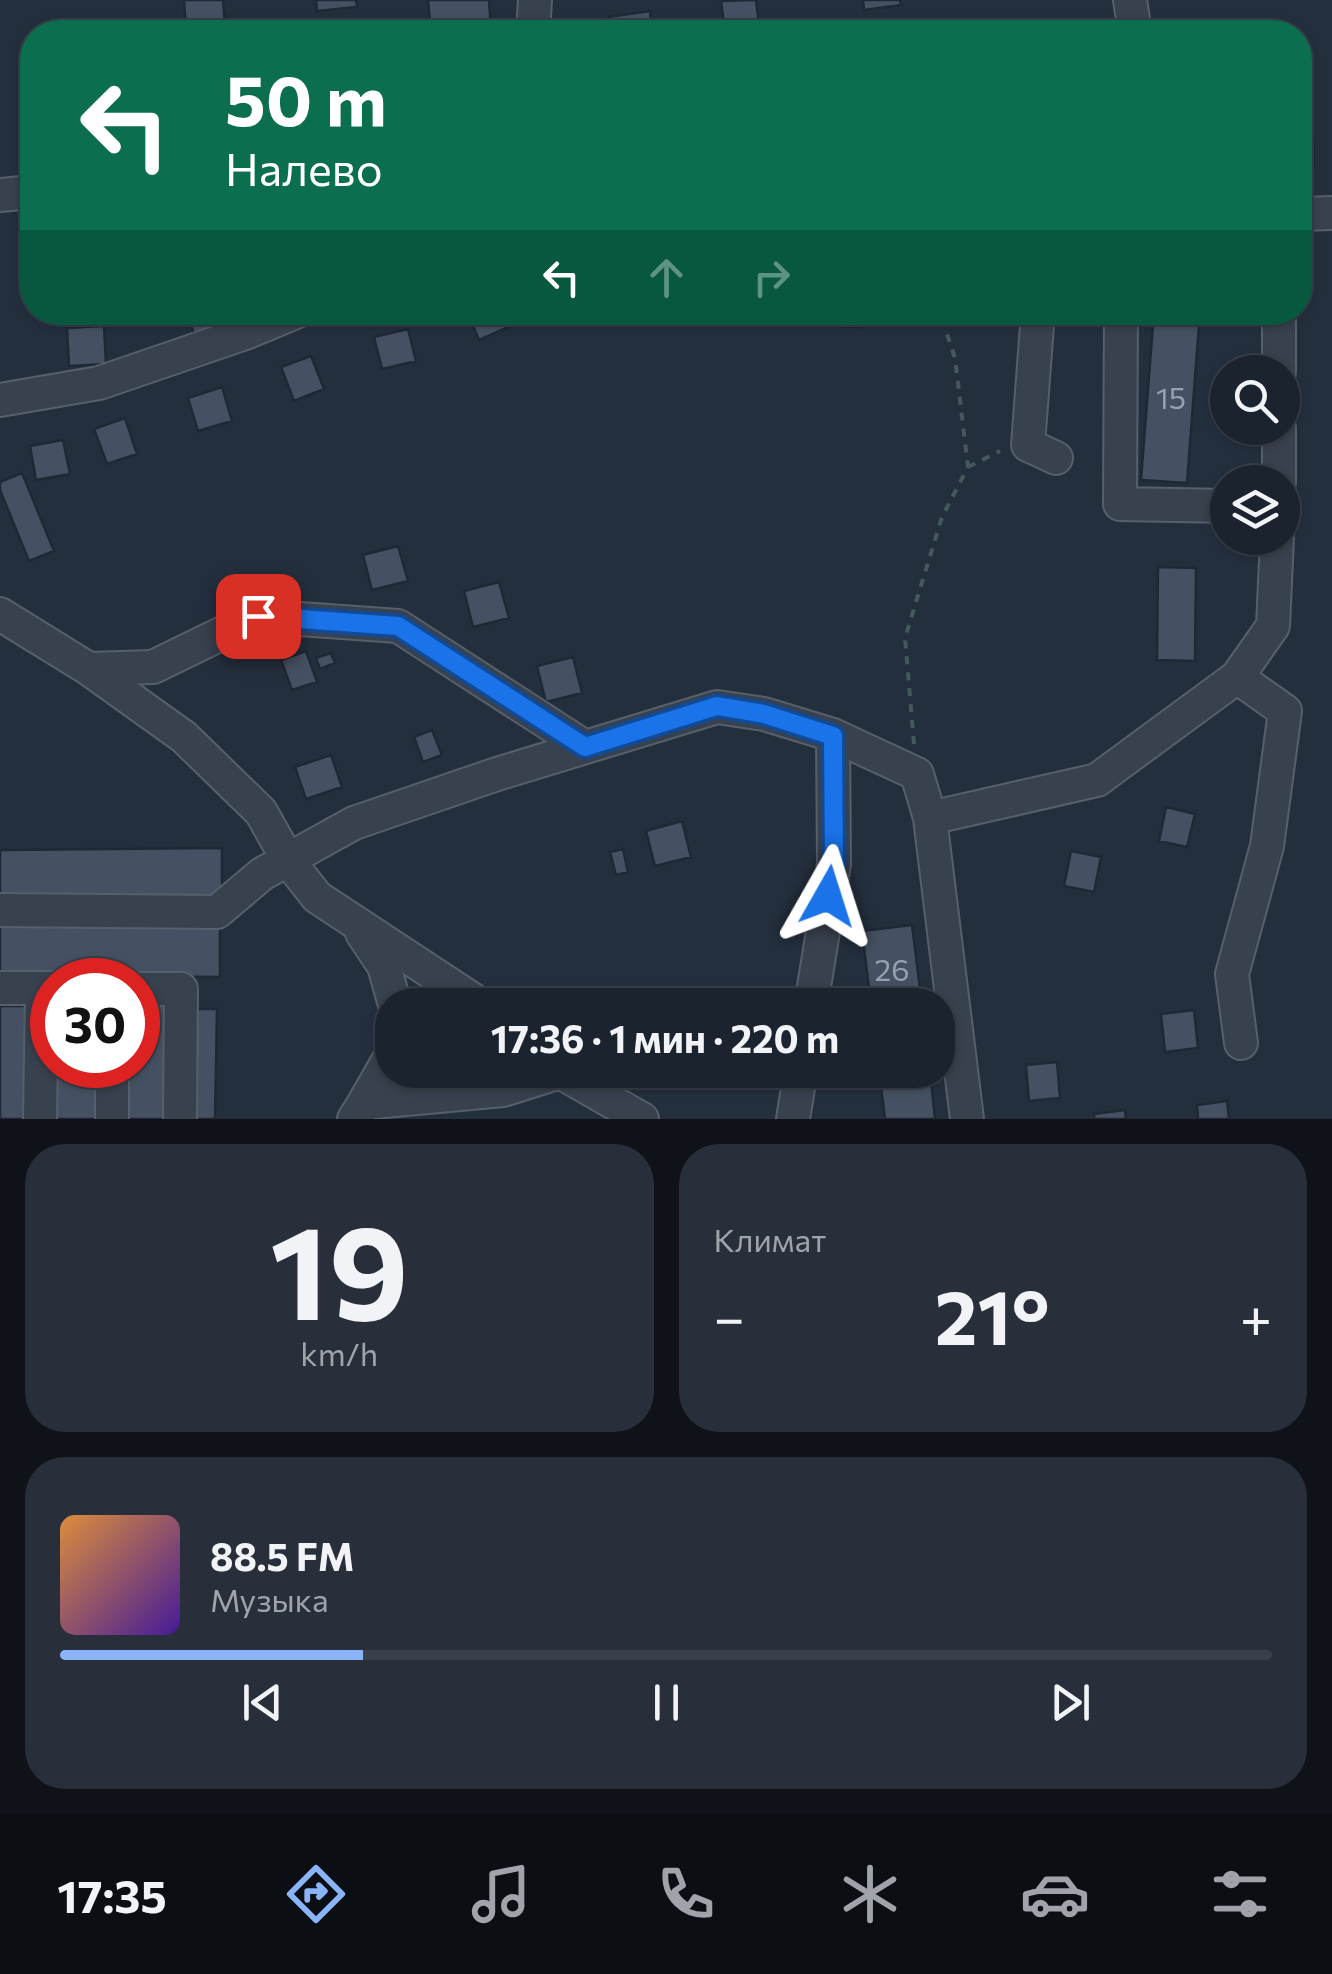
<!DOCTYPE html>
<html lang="ru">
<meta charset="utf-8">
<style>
:root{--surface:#1b232e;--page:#282f3a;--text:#f1f3f6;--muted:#a0a4aa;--line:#39404a;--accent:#8ab4f8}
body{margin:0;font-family:Commissioner,sans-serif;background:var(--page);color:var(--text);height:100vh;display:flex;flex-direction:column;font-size:38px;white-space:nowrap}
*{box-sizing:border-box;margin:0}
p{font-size:32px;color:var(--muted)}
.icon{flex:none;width:55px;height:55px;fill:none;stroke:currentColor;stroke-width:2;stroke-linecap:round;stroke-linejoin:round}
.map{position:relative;height:1119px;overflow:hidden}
.drawer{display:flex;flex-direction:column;gap:25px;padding:25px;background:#0f1319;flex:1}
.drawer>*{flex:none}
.hud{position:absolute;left:20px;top:20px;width:1292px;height:305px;border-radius:40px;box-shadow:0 2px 8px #0004,0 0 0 2px var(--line);background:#0b6e4f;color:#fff;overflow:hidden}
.buttons{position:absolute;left:1210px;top:355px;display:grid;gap:20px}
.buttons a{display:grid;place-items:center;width:90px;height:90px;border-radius:50%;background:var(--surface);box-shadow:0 2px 8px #0004,0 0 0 2px var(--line);font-size:50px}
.speed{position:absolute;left:30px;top:958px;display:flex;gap:20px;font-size:50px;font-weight:700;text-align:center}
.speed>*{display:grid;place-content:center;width:130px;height:130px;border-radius:50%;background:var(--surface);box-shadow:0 2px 8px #0004,0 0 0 2px var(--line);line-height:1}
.speed .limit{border:15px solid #d22;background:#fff;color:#111}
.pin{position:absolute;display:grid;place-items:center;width:85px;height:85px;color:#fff;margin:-42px;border-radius:20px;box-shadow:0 5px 15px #0006}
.me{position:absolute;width:110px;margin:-55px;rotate:6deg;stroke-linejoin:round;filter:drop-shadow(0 0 8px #0008)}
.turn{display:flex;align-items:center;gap:35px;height:210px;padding:0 40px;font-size:45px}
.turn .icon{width:130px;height:130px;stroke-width:2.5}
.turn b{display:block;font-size:70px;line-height:85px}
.lanes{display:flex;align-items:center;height:95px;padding:0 40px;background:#0003;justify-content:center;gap:50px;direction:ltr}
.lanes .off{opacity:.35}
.big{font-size:75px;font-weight:700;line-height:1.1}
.drawer .widget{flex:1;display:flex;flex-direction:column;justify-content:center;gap:15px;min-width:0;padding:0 35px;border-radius:40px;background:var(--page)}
.drawer .dial{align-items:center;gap:0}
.dial b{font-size:130px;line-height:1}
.song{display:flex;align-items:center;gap:30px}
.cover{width:120px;height:120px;border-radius:15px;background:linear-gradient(135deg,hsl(30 70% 55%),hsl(260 70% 35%))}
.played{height:10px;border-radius:5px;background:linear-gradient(90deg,var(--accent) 25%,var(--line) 25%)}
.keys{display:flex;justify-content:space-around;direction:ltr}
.heat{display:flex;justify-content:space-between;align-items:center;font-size:55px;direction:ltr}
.drawer .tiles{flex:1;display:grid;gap:25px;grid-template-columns:1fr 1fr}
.widget:last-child{grid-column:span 2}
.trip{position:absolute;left:375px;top:988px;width:580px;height:100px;border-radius:40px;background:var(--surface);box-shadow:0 2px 8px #0004,0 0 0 2px var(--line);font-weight:700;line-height:100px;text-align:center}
.dock{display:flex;height:160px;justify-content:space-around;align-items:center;background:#0b0e12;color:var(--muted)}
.dock .icon{width:70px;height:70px}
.dock .selected{color:var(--accent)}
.dock b{font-size:45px;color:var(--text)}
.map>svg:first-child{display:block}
.building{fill:#455162;stroke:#1f2835;stroke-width:2.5}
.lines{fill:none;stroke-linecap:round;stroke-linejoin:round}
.minor-casing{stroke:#565f6c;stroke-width:36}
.path{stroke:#44595c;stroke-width:4;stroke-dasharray:8 8;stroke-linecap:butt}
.minor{stroke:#38414e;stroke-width:32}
.route-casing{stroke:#114b97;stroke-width:25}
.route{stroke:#1a73e8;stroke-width:18}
.labels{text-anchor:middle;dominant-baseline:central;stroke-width:10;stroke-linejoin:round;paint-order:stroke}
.number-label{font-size:30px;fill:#98a1af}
</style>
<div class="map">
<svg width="1332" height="1119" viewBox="0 0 1332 1119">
<rect width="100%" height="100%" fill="#242f3e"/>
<path class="building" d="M184,0H223L225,25L186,28Z
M316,0H356L357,7L317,11Z
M428,0H489L491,31L431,32Z
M756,0L760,32H725L721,1Z
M863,0H900L901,5L864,10Z
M650,11L652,32H610L608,17Z
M585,21L586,32H552L551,23Z
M1300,139H1313V168H1300Z
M185,312H226L230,323L196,338Z
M467,312H505L511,326L479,340Z
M557,312H616V322L557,319Z
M681,312H736L735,325L681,322Z
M809,312H860L859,327L808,324Z
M1154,312H1200L1187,483L1141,480Z
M104,326L106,364L69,366L67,328Z
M408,329L416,361L382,369L374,337Z
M311,356L324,389L294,401L281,367Z
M222,387L232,421L198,431L188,398Z
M125,418L137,454L107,464L94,429Z
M63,440L70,474L36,480L30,446Z
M22,473L54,551L29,561L0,490V482Z
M398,546L408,581L372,590L363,555Z
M1158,567L1196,568L1195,661L1157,660Z
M499,582L509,618L473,627L464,591Z
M306,651L317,682L292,690L281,660Z
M331,653L335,663L320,669L316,658Z
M573,657L582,693L546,702L537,666Z
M432,730L442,755L423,762L414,737Z
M331,755L342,787L306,799L295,767Z
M1166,807L1195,814L1187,847L1159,841Z
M682,821L691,857L655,866L646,831Z
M222,848V895L0,896V850Z
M623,849L628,872L616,875L610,852Z
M1071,851L1101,857L1094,892L1064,886Z
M0,925L220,927V977L0,975Z
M912,925L922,1005H871L862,931Z
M138,1004H169L168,1119H123L124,1065H138Z
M0,1006H28L26,1119H0Z
M192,1009H217L215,1119H191Z
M1194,1010L1198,1048L1165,1052L1161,1014Z
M1057,1062L1060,1098L1029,1101L1026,1065Z
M54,1065H99L98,1119H54Z
M879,1070H930L935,1119H885Z
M1227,1101L1229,1119H1198L1197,1105Z
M1125,1110L1126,1119H1094V1114Z"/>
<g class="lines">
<g class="minor-casing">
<path id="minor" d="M1130,0L1135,32
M533,32L535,0
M0,195L32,192
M1300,214L1332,213
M1038,312L1028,445L1056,458
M1121,312L1120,504L1228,506
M1279,312V372
M0,400L99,383L248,332L296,312
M1279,428V482
M0,614L89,669L153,667L258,616L398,626L585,747
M89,669L184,737L261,812L288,860L317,897L481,1005
M1237,677L1285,711L1267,846L1232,974L1241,1043
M930,818L1097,780L1237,677L1273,626L1277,538
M0,910L217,912L262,874L354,823L497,774L717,707L764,714L833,735L917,774L930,818L967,1119
M362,933L384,966L395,1005
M0,988H52
M138,989H181L180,1119
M811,1005L834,864L833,735
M364,1103L392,1054
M40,1119L42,988
M112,1119V1065
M354,1119L364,1103L503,1090L560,1072L642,1119
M793,1119L801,1070"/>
</g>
<path class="path" d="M968,467L1000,451
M914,744L905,638L942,517L968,467L955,358L945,328L944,312"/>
<use href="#minor" class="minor"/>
</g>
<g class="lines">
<g class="route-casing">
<path id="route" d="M258,616L398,626L585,747L717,706L764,714L833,736L834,864L828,896"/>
</g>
<use href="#route" class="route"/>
</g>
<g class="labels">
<g class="number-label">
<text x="1171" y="396">15</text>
<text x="892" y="968">26</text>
</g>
</g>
</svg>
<div class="buttons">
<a><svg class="icon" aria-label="search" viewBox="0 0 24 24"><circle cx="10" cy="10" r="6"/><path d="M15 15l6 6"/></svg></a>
<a><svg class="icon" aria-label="layers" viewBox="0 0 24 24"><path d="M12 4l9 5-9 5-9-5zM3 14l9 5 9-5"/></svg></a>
</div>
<div class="speed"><div class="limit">30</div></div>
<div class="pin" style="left:258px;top:616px;background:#d93025"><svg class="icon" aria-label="arrive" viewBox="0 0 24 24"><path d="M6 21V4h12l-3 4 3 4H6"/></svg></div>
<svg class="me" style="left:828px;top:896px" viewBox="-20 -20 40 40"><path d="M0-17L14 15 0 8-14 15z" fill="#1a73e8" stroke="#fff" stroke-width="4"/></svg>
<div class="trip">17:36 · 1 мин · 220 m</div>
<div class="hud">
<div class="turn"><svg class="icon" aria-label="left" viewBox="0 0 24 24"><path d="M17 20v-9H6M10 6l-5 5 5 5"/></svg><div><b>50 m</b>Налево</div></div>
<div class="lanes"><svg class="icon" aria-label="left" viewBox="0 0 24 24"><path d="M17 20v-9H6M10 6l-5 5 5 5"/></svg><svg class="icon off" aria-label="ahead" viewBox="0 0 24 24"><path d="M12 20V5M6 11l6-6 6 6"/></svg><svg class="icon off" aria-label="right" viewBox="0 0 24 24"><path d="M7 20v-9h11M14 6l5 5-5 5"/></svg></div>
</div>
</div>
<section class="drawer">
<div class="tiles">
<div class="widget dial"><b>19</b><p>km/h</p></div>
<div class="widget"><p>Климат</p>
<div class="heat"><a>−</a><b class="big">21°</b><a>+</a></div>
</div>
<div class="widget">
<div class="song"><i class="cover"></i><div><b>88.5 FM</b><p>Музыка</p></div></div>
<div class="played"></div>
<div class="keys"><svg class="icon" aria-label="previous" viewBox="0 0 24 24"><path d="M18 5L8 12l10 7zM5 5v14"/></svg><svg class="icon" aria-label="pause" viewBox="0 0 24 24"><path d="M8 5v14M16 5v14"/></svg><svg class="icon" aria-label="next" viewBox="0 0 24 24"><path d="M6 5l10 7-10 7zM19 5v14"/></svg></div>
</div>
</div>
</section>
<nav class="dock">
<b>17:35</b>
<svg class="icon selected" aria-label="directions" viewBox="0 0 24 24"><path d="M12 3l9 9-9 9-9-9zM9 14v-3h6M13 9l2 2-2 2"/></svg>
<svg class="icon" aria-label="music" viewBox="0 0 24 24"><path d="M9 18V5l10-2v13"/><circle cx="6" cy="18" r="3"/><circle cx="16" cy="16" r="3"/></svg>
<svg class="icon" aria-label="phone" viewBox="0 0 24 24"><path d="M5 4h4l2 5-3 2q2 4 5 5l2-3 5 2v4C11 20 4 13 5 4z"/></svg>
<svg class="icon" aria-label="climate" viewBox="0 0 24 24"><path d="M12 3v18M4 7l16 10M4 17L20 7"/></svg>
<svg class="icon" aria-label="car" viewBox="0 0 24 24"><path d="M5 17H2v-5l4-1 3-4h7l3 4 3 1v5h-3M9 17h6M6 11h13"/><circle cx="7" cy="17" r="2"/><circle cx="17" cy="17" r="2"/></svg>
<svg class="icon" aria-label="filters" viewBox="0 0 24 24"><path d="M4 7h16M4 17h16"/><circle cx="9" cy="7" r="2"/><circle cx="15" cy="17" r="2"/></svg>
</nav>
